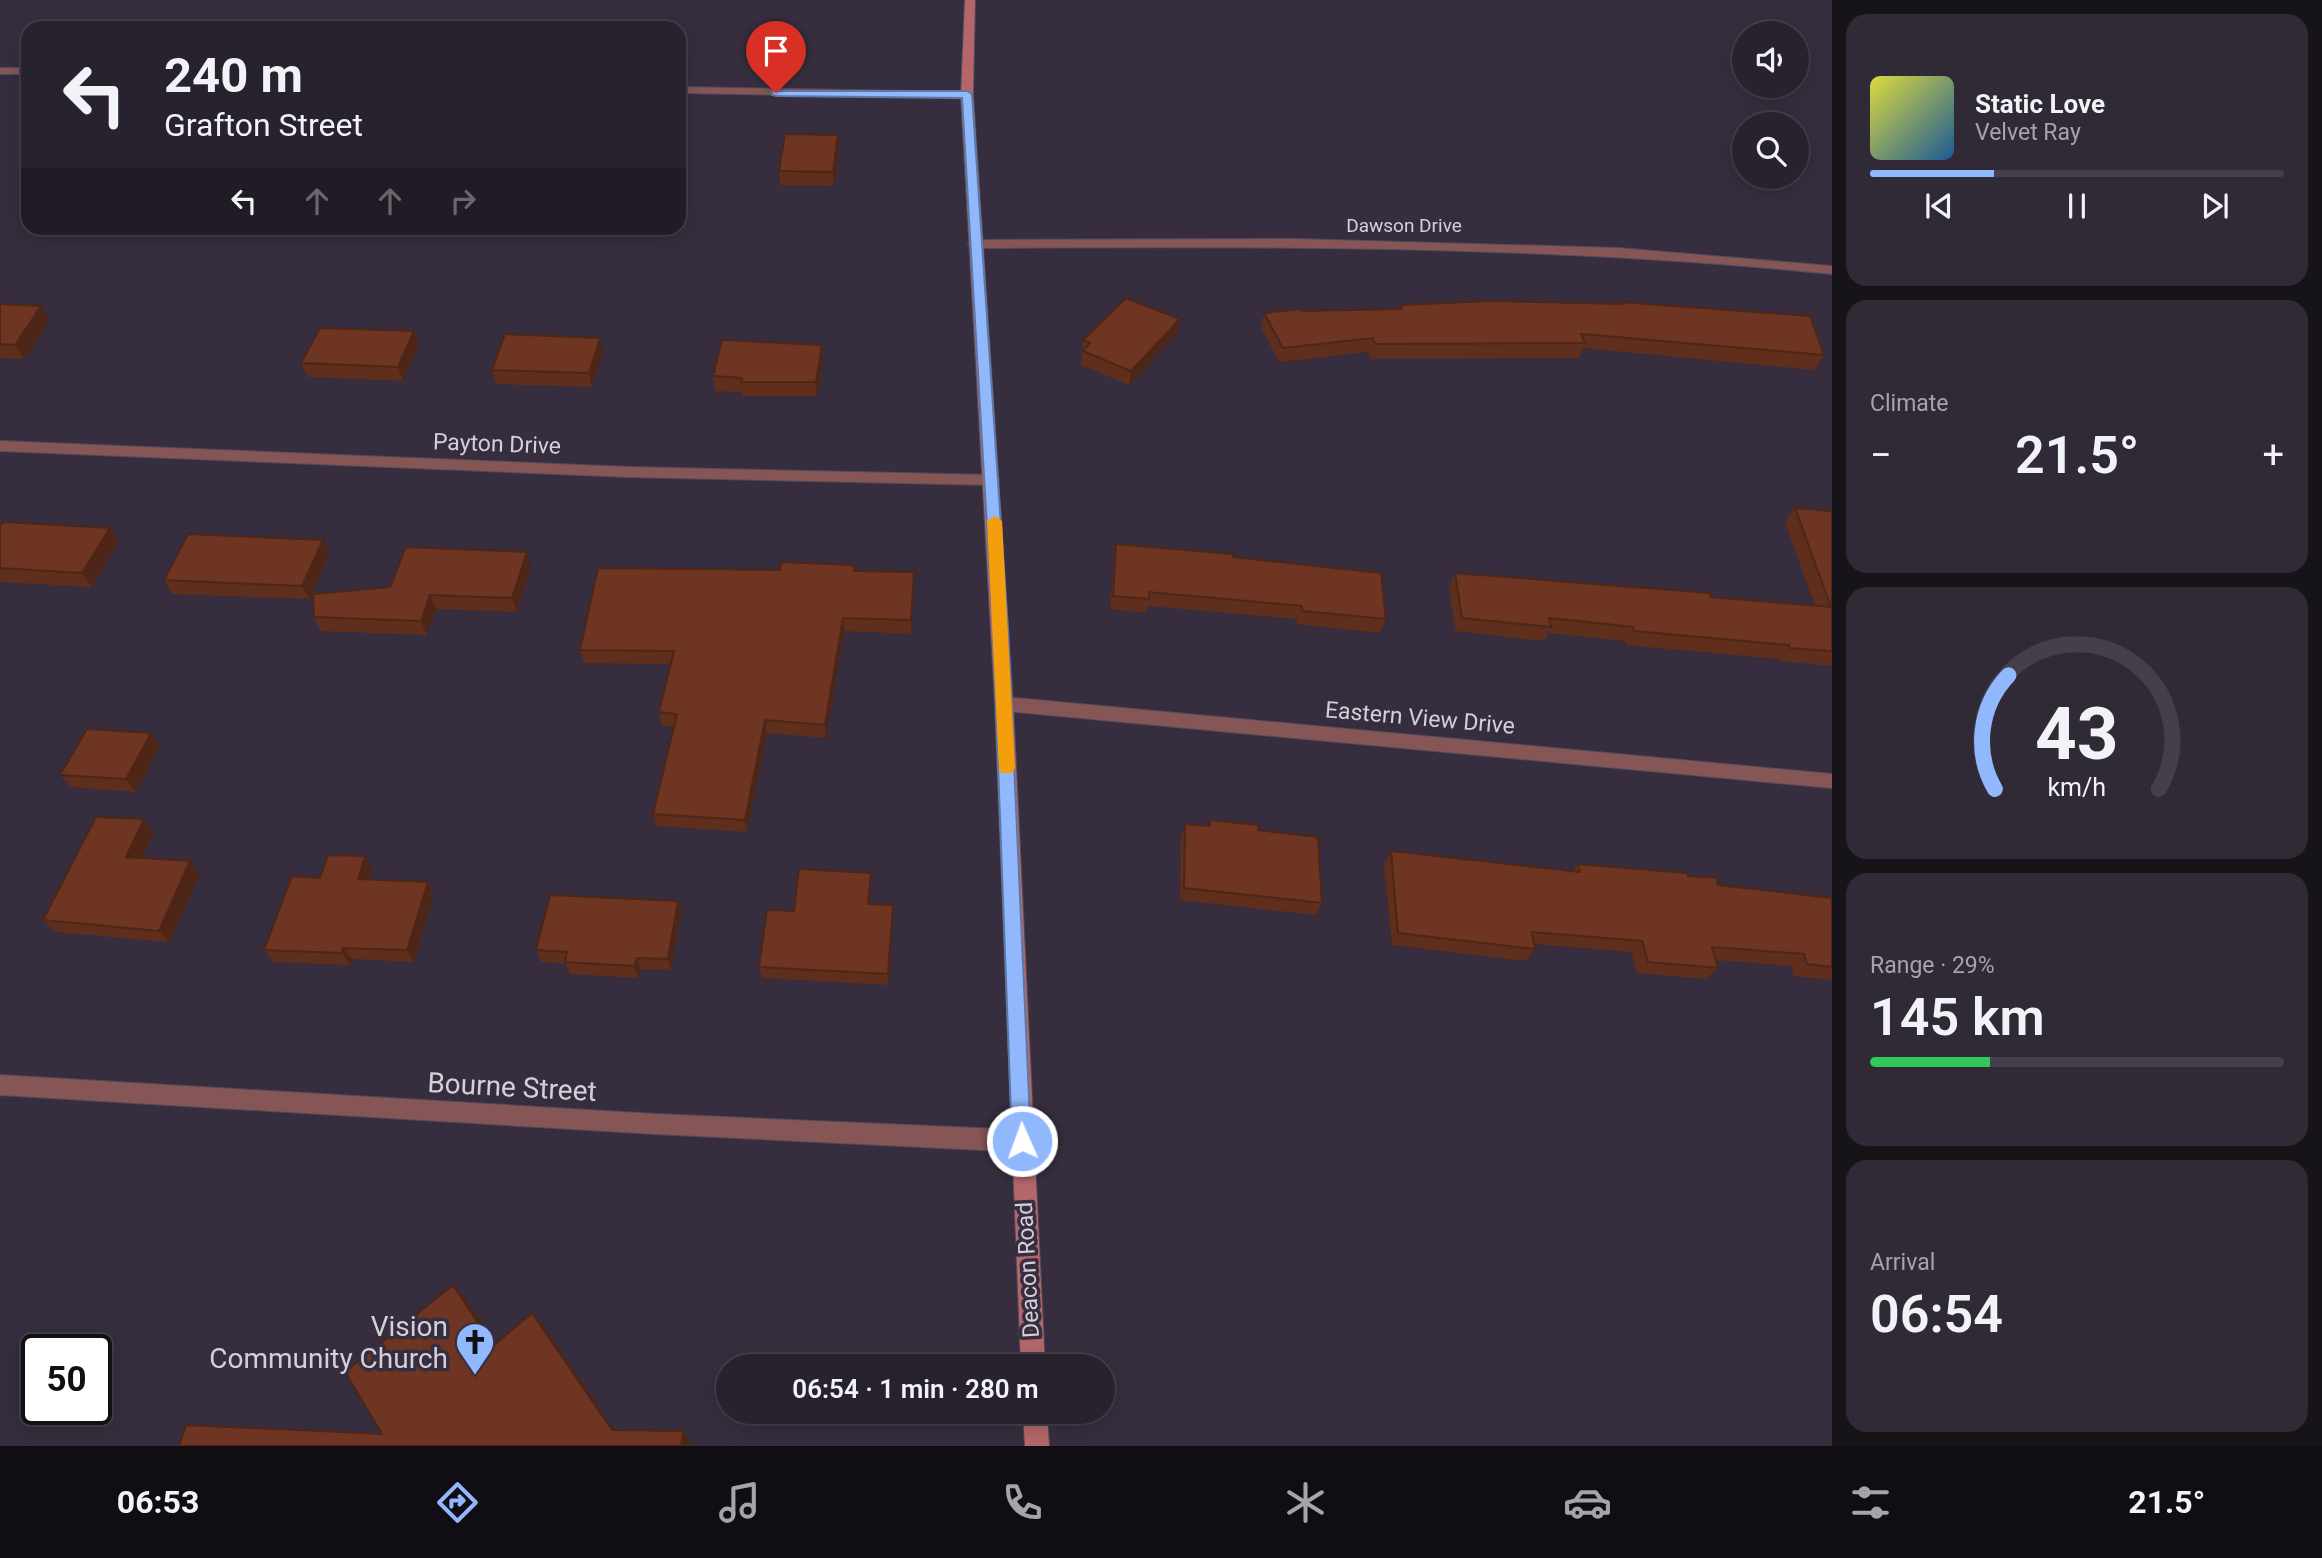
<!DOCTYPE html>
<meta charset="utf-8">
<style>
:root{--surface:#28222e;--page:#302a36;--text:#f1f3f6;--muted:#a5a4aa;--line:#443f4a;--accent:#91b8fd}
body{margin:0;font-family:Roboto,sans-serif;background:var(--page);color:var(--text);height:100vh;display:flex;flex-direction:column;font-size:26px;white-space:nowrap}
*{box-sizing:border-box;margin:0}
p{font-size:23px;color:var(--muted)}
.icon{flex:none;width:38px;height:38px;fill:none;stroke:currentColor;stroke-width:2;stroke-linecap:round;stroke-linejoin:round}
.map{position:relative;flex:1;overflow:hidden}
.panel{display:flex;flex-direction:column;gap:14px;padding:14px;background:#161319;width:490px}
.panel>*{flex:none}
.banner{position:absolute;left:21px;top:21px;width:665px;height:214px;border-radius:21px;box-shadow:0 4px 18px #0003,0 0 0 2px var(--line);background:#28222e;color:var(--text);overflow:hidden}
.tools{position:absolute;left:1732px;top:21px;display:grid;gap:14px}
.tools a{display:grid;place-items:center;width:77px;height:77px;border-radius:50%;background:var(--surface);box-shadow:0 4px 18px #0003,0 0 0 2px var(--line);font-size:35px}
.speed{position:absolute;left:21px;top:1334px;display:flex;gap:14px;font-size:35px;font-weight:700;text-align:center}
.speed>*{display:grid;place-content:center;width:91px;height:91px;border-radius:50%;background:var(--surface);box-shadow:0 4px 18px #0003,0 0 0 2px var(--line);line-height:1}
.speed .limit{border:4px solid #111;border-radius:10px;background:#fff;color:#111}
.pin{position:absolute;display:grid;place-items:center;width:60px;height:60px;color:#fff;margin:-72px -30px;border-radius:50% 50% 50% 0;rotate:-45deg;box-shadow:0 0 7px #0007}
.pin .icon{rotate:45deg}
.me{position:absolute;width:77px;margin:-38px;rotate:358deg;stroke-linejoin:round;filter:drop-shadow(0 0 5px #0008)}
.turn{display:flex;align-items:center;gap:24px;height:147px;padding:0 28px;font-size:32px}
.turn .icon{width:91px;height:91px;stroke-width:2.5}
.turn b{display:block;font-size:49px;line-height:60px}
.lanes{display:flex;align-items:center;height:66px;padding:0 28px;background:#0003;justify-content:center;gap:35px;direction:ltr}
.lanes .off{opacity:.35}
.big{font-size:52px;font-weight:600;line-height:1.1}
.panel .widget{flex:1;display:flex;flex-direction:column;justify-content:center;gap:10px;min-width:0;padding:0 24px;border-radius:21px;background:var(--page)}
.panel .dial{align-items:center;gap:0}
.dial svg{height:182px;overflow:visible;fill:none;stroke:var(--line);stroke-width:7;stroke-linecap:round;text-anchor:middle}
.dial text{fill:var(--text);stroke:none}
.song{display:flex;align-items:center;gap:21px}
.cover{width:84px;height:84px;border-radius:10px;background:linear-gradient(135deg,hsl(60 70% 55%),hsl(210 70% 35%))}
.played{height:7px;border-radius:4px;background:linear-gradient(90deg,var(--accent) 30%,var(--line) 30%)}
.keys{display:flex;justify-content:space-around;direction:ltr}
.heat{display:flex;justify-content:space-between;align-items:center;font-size:38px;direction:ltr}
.charge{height:10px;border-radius:5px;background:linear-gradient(90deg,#34c759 29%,var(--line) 0)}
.trip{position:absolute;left:716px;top:1354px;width:399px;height:70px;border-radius:35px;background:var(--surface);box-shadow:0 4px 18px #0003,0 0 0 2px var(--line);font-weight:600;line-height:70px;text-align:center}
.tabs{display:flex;height:112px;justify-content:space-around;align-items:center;background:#100e12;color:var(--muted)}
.tabs .icon{width:49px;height:49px}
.tabs .on{color:var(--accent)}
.tabs b{font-size:32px;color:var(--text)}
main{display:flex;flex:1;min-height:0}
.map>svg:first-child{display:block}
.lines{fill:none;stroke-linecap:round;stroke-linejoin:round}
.street-casing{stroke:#524b5a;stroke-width:2}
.secondary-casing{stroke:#524b5a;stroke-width:2}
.street{fill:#865556;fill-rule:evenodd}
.secondary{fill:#b4676a;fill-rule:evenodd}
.wall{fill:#5f2e1d}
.shaded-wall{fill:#4d2618}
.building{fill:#6e3622;stroke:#4d2618;stroke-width:2}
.route{fill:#91b8fd;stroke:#5e78a4;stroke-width:2}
.slow{fill:#f59e0b}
.labels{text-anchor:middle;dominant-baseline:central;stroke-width:7;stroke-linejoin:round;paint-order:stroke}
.far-street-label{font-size:19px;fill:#d4cfd9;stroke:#362e3e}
.street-label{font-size:23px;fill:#d4cfd9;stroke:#362e3e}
.near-street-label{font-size:28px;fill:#d4cfd9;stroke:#362e3e}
.near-poi-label{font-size:28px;fill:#d4cfd9;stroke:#362e3e;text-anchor:end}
</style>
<main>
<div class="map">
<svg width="1832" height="1446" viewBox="0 0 1832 1446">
<rect width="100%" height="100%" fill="#362e3e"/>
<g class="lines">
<g class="street-casing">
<path id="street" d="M0,68H28V74H0Z
M679,87L967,92L973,95L967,98L679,93Z
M1296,239L1618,248L1832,266V274C1546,245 1261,246 974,248L968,244L974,240Z
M0,441L629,467L992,475L1000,480L992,485L629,477L0,451Z
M1004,697L1832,774V788L1004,711L998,709L995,704L998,699Z
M0,1075L656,1114L1022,1130L1030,1133L1033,1141L1030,1149L1022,1152L656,1134L0,1095Z"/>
</g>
<g class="secondary-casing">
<path id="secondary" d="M965,0H975L973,95L1013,704L1045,1367H1021L995,704L961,95Z
M1023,1412H1047L1049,1446H1025Z"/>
</g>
<use href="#street" class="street"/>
<use href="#secondary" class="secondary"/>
</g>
<path class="wall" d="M839,149L834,186L780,185L779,171Z
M1620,302L1824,355L1814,370L1583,348L1579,358L1371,359L1368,352L1279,362L1261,327L1264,313L1399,309L1401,305L1618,304Z
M0,304L50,320L24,359L0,358Z
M1178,333L1129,385L1081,365L1083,340Z
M419,345L403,381L308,377L301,363Z
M822,345L823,359L817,396H743L742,392L715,391L713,376Z
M603,352L592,387L496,384L492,370Z
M1795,508L1832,511V666L1779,661L1778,659L1626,645L1625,641L1548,633L1544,641L1455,631L1449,586L1455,573L1711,597L1815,606L1785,522Z
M0,526L119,541L92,587L0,582Z
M323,540L329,554L310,599L172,594L164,580Z
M1116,544L1233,557L1386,619L1380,633L1297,624V619L1148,606L1146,613L1110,609L1114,558Z
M531,565L517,612L436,609L427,635L321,631L314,617L390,587Z
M854,571L914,572L911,634L844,631L826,738L767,733L747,832L656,826L653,814L674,726H662L659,712L671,664L584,663L580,650Z
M151,733L160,746L136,792L71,787L60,775Z
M144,819L154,832L142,858L200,874L170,942L55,932L43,920Z
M1210,820L1258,830L1322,903L1316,915L1180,900L1181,836L1185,824L1208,826Z
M1391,851L1573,871L1578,864L1688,876L1718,885L1832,898V980L1794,976L1792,966L1715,960L1718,968L1706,979L1637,973L1632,952L1534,944L1535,949L1526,961L1392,945L1384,863Z
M373,868L369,880L428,882L434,894L414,962L352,959L350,965L274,962L264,950Z
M871,885L870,904L893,917L889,985L762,978L759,967L794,911Z
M678,901L681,913L671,970L641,969L638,978L570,974L565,963L541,962L536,950Z"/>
<path class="shaded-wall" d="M838,135L839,149L834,186L833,172Z
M41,306L50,320L24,359L15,345Z
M1180,319L1178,333L1129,385L1131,371Z
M414,331L419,345L403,381L398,367Z
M600,338L603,352L592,387L589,373Z
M822,345L823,359L817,396L816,382Z
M110,528L119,541L92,587L82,573Z
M323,540L329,554L310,599L302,586Z
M527,552L531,565L517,612L512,598Z
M914,572V586L911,634V620Z
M430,595L436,609L427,635L421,621Z
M843,618L844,631L826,738L825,725Z
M765,720L767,733L747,832L745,820Z
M151,733L160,746L136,792L126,779Z
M144,819L154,832L136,869L126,857Z
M365,856L373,868L365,891L358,879Z
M190,861L200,874L170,942L159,931Z
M871,873V885L869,915L868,904Z
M428,882L434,894L414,962L407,950Z
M678,901L681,913L671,970L668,959Z
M893,905V917L889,985L888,974Z
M343,948L352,959L350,965L342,953Z
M637,958L641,969L638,978L634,966Z
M453,1285L467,1300L506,1358L493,1346Z
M532,1313L544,1326L622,1441L612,1430Z
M683,1431L690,1441V1446H681Z"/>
<path class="building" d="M785,134L838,135L833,172L779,171Z
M1126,298L1180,319L1131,371L1083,351L1090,343L1083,340Z
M1490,301L1621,304L1620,302L1810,316L1824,355L1581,334L1585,343L1375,344L1373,338L1283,348L1264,313L1301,309L1302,311L1402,309L1401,305Z
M0,304L41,306L15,345L0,344Z
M320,328L414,331L398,367L301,363Z
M505,334L600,338L589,373L492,370Z
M722,340L822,345L816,382H741L742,378L713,376Z
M1795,508L1832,511V651L1790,648L1789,645L1634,631L1633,627L1549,618L1551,627L1462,618L1455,573L1710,593L1711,597L1831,607Z
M3,522L110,528L82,573L0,568V526Z
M188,534L323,540L302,586L164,580Z
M1116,544L1233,554V557L1381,573L1386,619L1302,611V606L1149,592V599L1113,596Z
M406,547L527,552L512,598L430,595L421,621L314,617L313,594L390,587Z
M781,562L854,565V571L914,572L911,620L843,618L825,725L765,720L745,820L653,814L677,714L659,712L674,651L580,650L598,568L780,570Z
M87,729L151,733L126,779L60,775Z
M96,817L144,819L126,857L190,861L159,931L43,920Z
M1210,820L1259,825L1258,830L1318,837L1322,903L1184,888L1185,824L1210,826Z
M1391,851L1580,872L1578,864L1688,873V876L1716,878L1718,885L1832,898V967L1807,964L1804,954L1712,947L1718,968L1648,962L1642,941L1532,932L1535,949L1398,933Z
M328,855L365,856L358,879L428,882L407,950L343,948L342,953L264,950L292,876L320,878Z
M799,869L871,873L868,904L893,905L888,974L759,967L767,910L794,911Z
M550,895L678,901L668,959L637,958L634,966L565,962L567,952L536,950Z
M453,1285L493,1346L532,1313L612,1430L683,1431L681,1446H179L186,1425L382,1434L345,1372Z"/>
<path class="route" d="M772,91H967L972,94L1008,630L1031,1141L1029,1148L1022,1151L1015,1148L1012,1141L993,630L962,98L776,96L772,95Z"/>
<path class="slow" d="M995,516L1002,521L1015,768L1012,773H1001L999,768L987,521Z"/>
<defs>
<g id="church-pin" transform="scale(2.0125)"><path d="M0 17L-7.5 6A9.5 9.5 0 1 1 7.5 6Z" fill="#91b8fd" stroke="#362e3e"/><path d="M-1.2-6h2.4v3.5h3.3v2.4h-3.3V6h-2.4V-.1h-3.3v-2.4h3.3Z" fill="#111"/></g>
</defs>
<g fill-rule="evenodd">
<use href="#church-pin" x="475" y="1342"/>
</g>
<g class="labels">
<g class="far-street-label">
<text x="1404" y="225">Dawson Drive</text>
</g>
<g class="street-label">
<text transform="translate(497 444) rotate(2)">Payton Drive</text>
<text transform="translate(1420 718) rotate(5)">Eastern View Drive</text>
<text transform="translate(1028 1270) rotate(-93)">Deacon Road</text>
</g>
<g class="near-street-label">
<text transform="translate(512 1087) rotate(3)">Bourne Street</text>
</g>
<g class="near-poi-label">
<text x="448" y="1326">Vision<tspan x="448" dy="32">Community Church</tspan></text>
</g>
</g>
</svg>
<div class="tools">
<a><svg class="icon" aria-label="sound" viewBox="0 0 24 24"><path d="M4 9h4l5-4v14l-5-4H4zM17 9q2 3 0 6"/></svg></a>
<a><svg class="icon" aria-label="search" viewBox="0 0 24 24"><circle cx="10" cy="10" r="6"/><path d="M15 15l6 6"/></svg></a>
</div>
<div class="speed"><div class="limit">50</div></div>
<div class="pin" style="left:776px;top:93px;background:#d93025"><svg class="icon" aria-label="arrive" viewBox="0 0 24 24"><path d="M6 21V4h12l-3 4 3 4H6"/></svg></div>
<svg class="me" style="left:1022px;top:1141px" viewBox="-20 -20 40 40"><circle r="17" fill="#91b8fd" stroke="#fff" stroke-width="3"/><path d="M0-11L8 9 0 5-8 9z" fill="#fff"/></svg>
<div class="trip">06:54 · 1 min · 280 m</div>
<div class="banner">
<div class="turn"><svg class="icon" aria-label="left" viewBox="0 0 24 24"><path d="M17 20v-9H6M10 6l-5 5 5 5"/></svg><div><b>240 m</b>Grafton Street</div></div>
<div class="lanes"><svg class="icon" aria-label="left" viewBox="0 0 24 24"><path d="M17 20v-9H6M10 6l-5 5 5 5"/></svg><svg class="icon off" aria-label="ahead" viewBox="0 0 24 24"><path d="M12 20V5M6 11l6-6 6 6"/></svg><svg class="icon off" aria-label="ahead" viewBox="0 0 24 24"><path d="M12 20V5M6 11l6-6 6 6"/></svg><svg class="icon off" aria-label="right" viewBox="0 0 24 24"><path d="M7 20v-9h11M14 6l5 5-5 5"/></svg></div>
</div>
</div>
<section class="panel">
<div class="widget">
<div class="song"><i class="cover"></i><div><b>Static Love</b><p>Velvet Ray</p></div></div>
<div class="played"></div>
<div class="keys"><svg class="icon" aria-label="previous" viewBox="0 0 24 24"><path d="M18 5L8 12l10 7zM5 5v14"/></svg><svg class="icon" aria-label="pause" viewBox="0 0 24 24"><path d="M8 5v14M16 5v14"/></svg><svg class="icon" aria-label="next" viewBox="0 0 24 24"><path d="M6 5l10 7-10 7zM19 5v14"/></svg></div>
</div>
<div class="widget"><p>Climate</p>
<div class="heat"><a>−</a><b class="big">21.5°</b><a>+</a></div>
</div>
<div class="widget dial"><svg viewBox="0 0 100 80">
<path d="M14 69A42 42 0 1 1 86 69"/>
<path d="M14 69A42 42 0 0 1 20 19" stroke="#91b8fd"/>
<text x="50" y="56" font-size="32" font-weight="700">43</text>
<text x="50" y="72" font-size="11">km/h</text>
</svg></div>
<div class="widget"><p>Range · 29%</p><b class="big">145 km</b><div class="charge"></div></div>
<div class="widget"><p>Arrival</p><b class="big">06:54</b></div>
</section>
</main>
<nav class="tabs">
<b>06:53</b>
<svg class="icon on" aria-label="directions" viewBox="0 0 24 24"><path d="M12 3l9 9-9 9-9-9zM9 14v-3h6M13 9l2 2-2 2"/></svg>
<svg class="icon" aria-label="music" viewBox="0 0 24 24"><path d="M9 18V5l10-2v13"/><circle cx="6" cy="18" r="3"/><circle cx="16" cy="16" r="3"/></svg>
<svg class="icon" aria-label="phone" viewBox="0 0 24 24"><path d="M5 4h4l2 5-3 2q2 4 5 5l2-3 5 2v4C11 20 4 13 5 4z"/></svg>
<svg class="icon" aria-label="climate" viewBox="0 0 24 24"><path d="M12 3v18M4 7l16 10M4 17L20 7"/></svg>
<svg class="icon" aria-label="car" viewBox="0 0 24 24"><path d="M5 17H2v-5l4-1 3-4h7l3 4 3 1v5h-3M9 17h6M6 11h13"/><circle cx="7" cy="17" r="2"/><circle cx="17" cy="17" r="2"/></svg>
<svg class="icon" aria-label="filters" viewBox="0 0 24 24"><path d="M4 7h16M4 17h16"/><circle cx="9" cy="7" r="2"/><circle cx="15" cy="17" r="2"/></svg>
<b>21.5°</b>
</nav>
